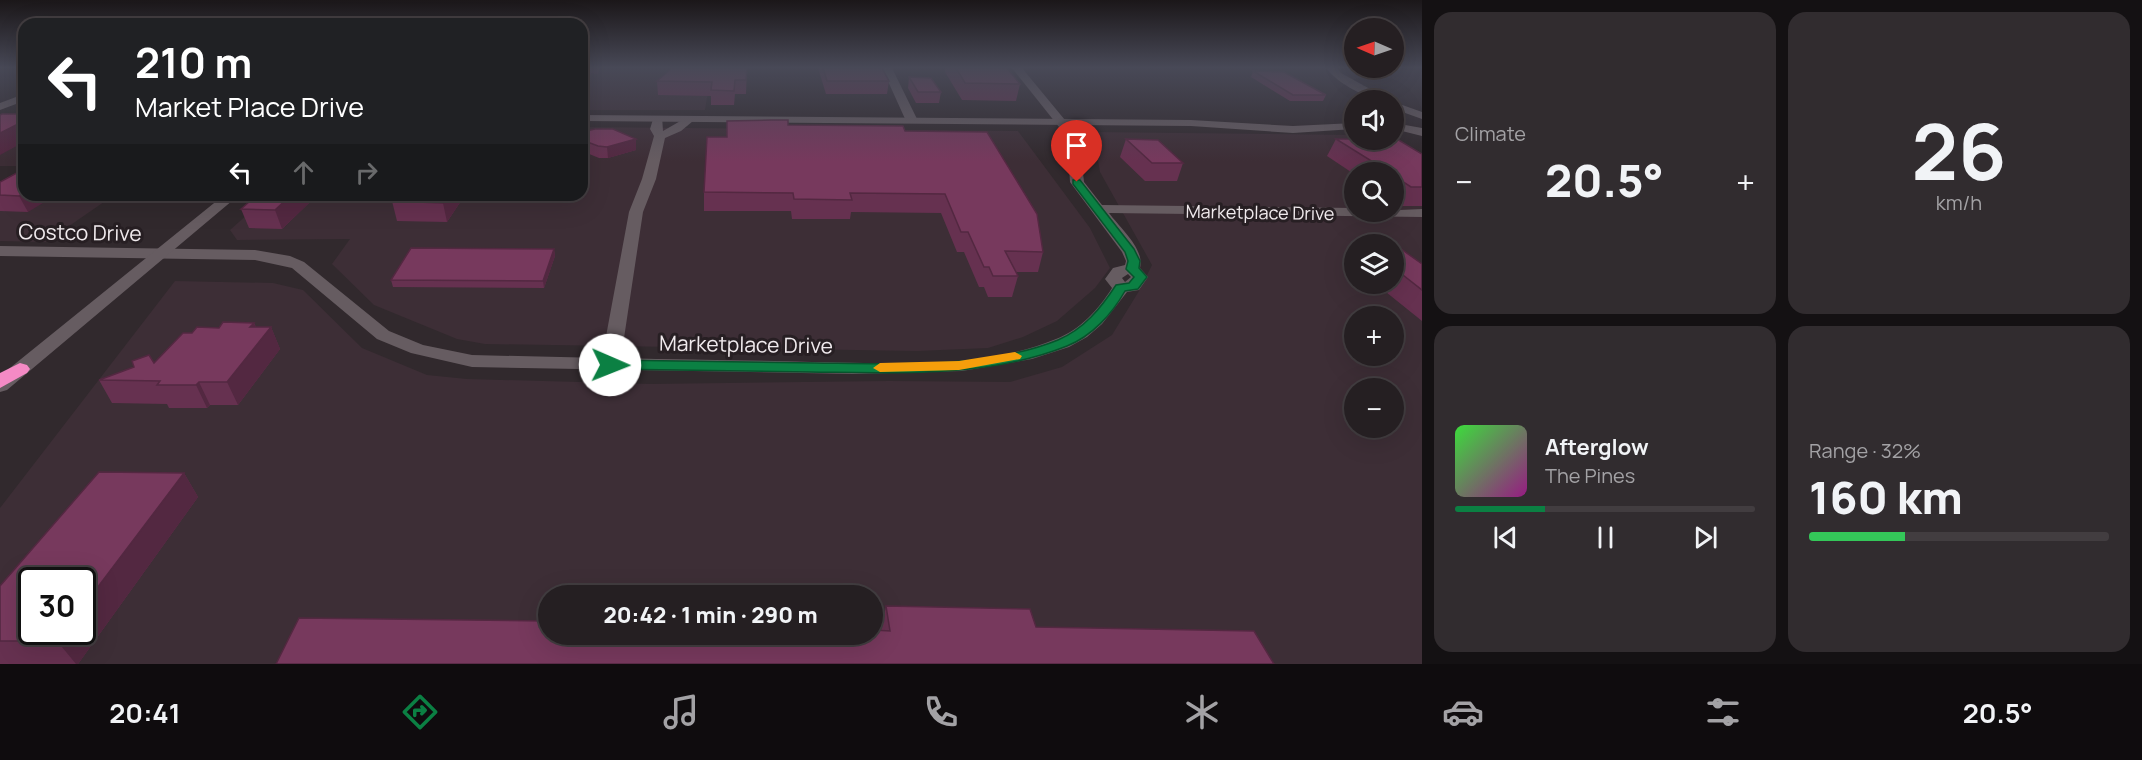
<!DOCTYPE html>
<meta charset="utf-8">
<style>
:root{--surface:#251f22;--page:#312c2f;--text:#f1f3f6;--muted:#a3a2a5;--line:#423d40;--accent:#0b8043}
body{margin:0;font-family:Manrope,sans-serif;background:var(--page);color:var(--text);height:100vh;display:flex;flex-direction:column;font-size:22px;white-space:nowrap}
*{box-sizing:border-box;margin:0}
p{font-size:20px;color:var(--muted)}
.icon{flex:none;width:33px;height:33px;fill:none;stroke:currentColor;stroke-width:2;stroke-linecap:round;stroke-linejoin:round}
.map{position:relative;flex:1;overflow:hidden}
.panel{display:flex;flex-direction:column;gap:12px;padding:12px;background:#141113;width:720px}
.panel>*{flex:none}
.guide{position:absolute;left:18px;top:18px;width:570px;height:183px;border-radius:18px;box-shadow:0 6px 24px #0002,0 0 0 2px var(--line);background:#202124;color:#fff;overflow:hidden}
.needle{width:39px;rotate:272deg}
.fabs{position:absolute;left:1344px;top:18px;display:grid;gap:12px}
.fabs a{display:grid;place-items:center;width:60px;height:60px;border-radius:50%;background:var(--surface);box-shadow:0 6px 24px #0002,0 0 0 2px var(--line);font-size:30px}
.speed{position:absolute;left:18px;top:567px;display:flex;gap:12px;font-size:30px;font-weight:700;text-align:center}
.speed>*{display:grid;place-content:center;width:78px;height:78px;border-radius:50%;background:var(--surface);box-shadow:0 6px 24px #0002,0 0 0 2px var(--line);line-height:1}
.speed .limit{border:3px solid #111;border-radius:9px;background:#fff;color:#111}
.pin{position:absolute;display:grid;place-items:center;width:51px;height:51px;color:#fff;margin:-62px -26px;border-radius:50% 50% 50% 0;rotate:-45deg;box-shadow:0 0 6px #0007}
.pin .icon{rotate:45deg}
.me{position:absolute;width:66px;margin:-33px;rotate:91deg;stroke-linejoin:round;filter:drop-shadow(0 0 4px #0008)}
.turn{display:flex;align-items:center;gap:21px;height:126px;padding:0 18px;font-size:27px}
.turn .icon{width:78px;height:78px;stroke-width:2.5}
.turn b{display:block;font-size:42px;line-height:51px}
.lanes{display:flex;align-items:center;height:57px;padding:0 18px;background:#0003;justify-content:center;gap:30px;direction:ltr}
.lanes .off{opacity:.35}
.big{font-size:45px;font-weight:800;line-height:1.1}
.panel .widget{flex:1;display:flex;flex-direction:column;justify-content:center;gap:9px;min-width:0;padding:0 21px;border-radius:18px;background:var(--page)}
.panel .dial{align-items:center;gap:0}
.dial b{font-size:78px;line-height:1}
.song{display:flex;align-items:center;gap:18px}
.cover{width:72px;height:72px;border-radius:9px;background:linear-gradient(135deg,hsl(120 70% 55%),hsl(310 70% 35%))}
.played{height:6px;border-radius:3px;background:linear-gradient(90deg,var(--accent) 30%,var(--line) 30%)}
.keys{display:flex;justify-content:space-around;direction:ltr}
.heat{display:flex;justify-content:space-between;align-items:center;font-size:33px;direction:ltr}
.charge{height:9px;border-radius:4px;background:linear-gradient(90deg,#34c759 32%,var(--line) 0)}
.panel .tiles{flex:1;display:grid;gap:12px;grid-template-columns:repeat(2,1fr)}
.trip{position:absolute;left:538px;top:585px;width:345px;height:60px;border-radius:30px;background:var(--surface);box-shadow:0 6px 24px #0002,0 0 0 2px var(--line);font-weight:800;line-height:60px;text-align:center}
.tabs{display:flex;height:96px;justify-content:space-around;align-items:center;background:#0f0c0e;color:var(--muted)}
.tabs .icon{width:42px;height:42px}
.tabs .current{color:var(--accent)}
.tabs b{font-size:27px;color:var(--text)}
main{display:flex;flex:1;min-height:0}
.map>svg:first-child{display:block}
.built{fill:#3d2e36;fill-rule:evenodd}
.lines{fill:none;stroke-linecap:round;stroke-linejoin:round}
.street{fill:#665c61;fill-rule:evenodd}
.secondary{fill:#665c61;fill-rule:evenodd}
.highway{fill:#f48ac5;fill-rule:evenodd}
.wall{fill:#663150}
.shaded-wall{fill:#532841}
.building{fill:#77395d;stroke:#532841;stroke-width:1.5}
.route{fill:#0b8043;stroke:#07532c;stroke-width:1.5}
.slow{fill:#f59e0b}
.labels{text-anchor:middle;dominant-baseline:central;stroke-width:6;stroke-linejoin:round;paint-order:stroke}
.far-street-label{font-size:18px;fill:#f0eaed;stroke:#271f23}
.street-label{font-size:21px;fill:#f0eaed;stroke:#271f23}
</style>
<main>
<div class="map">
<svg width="1422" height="664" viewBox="0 0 1422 664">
<rect width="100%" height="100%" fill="#31292d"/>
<path class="built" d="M582,68H712L705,110H582Z
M24,127V166H0V132Z
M582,127L1018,131L1090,228L1110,268L1095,288L1057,321L1023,337L988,348L917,351L485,344L457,339L374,305L332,264L350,239L237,240L230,230L269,195H582Z
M1093,132L1354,135V140L1394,139L1422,156V664H0V508L175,281L273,283L303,290L362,348L427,375L467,379L651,384L889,381L1010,382L1062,367L1112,335L1139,291L1152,265L1100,172ZM1354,172H1394V212H1354ZM1354,244H1394V284H1354ZM1354,316H1394V356H1354ZM1354,388H1394V428H1354ZM32,580H82V632H32ZM549,596H873V634H549Z
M24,195H114L46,242L0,241V201Z"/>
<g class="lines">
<path class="street" d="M882,68H892L918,121L916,123H908L906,121Z
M1012,68H1022L1079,137L1084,182L1102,205L1354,208V212L1422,209V217L1109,213C1120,228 1145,249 1140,268L1148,277L1139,290L1127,292L1102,324L1087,337L1069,347L1032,359L962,371L853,374L472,367L411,353L377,339L292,268L255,260L0,256V246L255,250L290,256L304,262L389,331L423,345L472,355L602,358L629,212L642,179L654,136L650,129L654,116H662L663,131L689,116L693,117V121L681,131L665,138L656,179L643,212L621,358C684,360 748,360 812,362C892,363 981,370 1056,339C1080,330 1099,309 1112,288L1105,279L1113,268L1125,265L1126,261L1122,252L1070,182L1067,137ZM1128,274L1131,277L1125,282L1122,278Z
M24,94V101L0,110V103Z"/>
<path class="secondary" d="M1326,68H1337L1341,73L1390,100C1371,102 1338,84 1326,68Z
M1394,102L1422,112V119L1394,109Z
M582,115L1191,120L1293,126L1354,123V129L1293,133L1191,126L582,121Z
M1394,123L1422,128V136L1394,129Z
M224,195H239L7,390L0,392V376Z"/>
<path class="highway" d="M20,363L27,365L30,369L27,373L0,388V373Z"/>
</g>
<path class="wall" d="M582,68H600L598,74L591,73L582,94Z
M747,68L746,94H735L734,105H711V96L658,95L657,81Z
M818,68H882L889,81L887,94H826Z
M945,68H1007L1020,84L1016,101L962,100L945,72Z
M1253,71L1326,95L1323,101H1290L1251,77Z
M909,77L941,92L939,103H916L908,88Z
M788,125L905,131L1043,252L1038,272H1016L1018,276L1012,297H988L984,287H979L964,252H957L941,213L851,212L850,219H792L791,211H704V192L727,137Z
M582,132L636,150L608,158H599L582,151Z
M1126,139L1183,163L1177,181H1145L1120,157Z
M1336,139L1422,154V206H1400L1394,201V172H1354V174L1327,156Z
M24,169L28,212L0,211V182Z
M257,195H307L309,203L282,229L249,228L241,209Z
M465,195L447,222L397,221L392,201Z
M1358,240L1390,241L1422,264V321L1376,284H1394V244H1356Z
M1354,247V266L1347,260Z
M554,249L555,256L544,288L393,287L391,280Z
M254,323L256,327H271L280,349L238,405H210L207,408H169L167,404L112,403L99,380L154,363L192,333Z
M184,473L198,497L78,664H0V586Z
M886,606L1036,627L1274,664L549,634L881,631Z"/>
<path class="shaded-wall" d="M585,68H590L591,73L582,94V75Z
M24,121V142L0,155V133Z
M636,139V150L608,158L607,147Z
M24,193V195H56L28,212L19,196Z
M291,195H307L309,203L282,229L275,210Z
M448,195H465L447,222L443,203Z
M554,249L555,256L544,288L543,281Z
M254,323L261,340L271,327L280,349L238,405L227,382L250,327Z
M199,382L210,405L207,408L196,385Z
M184,473L198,497L78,664H76L57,641L65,632H82V608Z"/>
<path class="building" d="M672,68H747L746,80H735L734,91L711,90L712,82L657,81Z
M823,68H882L889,81H827Z
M956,68H1007L1020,84L965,83Z
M1253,71L1284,72L1326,95H1293Z
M909,77L931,78L941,92H918Z
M2,114H24V121L0,133V115Z
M771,120H788V125L903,126L905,131L987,132L1037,214L1043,252L1005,251L1018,276H993L989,267H984L968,232H961L945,194L850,193L852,200L794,199L793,193L704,192L707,137H727V121Z
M595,129H613L636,139L607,147L598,146L582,140V132Z
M1126,139L1158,140L1183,163H1152Z
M1336,139H1397L1422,154V187H1411L1394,176V172H1389Z
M24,169V193L19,196L0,195V182Z
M257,195H291L275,210L241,209Z
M397,195H448L443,203L392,201Z
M1358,240L1390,241L1422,264V290L1394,268V244H1363Z
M411,248L554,249L543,281L391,280Z
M223,322L254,323L250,327H271L227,382H199L196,385H157L160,381L99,380L134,367L132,361L149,355L154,363L183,333H192L197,327L219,328Z
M99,472L184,473L82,608V580H32V632H65L57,641H0V586Z
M886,606L1030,609L1036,627L1254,631L1274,664H276L299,618L549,621V634H873V630L890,631Z"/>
<linearGradient id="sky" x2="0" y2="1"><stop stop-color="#1b1719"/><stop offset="0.42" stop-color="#484957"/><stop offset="1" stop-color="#484957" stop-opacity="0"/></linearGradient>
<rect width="1422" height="161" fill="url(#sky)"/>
<path class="route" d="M1073,180H1080L1134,249L1140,261L1139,268L1147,277L1138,289L1125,291C1112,314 1092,336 1067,346C987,378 895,373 810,372C743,371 677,370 610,369L603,365L610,360C678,361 746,362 815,363C890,364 987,369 1058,340C1084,329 1101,308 1116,285L1129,283L1134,277L1126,269L1128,261L1125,252L1073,184Z"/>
<path class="slow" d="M1015,352L1022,356L1020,359L959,370L880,372L873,368L880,363L959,361Z"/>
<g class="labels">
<g class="far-street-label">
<text transform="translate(1260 212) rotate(1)">Marketplace Drive</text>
</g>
<g class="street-label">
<text transform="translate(80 232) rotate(1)">Costco Drive</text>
<text transform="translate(746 344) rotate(1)">Marketplace Drive</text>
</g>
</g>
</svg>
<div class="fabs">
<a><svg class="needle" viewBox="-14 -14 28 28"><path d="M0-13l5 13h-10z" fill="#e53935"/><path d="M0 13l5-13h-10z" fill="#a3a2a5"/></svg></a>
<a><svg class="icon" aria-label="sound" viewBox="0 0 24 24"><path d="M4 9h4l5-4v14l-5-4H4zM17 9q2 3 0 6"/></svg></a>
<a><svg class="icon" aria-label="search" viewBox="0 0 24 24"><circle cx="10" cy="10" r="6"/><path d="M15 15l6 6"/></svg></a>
<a><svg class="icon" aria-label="layers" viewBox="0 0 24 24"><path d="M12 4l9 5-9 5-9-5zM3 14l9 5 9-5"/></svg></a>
<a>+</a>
<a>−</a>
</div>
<div class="speed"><div class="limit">30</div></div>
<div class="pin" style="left:1077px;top:182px;background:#d93025"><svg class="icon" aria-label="arrive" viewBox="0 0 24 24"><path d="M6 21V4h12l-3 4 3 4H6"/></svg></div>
<svg class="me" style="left:610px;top:365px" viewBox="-20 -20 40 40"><circle r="19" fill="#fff"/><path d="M0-13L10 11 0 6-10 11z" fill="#0b8043"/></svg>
<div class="trip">20:42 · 1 min · 290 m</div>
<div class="guide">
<div class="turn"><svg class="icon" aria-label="left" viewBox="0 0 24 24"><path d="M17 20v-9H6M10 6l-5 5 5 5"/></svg><div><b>210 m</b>Market Place Drive</div></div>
<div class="lanes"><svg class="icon" aria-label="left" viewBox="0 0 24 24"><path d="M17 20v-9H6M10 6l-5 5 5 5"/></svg><svg class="icon off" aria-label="ahead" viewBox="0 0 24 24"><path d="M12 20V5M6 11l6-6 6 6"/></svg><svg class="icon off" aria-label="right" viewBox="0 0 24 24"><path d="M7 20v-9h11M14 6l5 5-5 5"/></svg></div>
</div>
</div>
<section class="panel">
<div class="tiles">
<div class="widget"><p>Climate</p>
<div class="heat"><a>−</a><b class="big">20.5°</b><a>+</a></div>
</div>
<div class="widget dial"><b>26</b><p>km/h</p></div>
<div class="widget">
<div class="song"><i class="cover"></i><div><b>Afterglow</b><p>The Pines</p></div></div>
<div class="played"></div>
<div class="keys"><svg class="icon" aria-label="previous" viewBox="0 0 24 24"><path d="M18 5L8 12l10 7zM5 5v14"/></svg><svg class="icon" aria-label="pause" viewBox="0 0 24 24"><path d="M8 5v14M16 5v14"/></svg><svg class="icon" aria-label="next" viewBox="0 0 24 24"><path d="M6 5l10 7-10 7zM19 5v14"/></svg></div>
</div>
<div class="widget"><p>Range · 32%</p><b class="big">160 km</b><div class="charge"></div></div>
</div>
</section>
</main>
<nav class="tabs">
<b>20:41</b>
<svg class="icon current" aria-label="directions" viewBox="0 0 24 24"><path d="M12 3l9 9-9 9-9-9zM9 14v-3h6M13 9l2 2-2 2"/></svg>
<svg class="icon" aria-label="music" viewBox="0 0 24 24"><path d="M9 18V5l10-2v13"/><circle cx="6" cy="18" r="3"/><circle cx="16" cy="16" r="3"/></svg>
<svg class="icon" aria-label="phone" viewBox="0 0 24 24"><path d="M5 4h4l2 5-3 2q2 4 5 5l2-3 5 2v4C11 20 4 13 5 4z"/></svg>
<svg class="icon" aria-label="climate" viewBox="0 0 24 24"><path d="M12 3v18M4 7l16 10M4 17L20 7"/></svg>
<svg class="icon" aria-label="car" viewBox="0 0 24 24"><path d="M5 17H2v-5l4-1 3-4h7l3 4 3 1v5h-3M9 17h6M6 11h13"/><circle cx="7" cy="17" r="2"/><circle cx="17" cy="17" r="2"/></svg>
<svg class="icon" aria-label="filters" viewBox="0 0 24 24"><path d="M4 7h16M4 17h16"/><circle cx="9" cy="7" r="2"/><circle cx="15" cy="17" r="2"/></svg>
<b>20.5°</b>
</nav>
